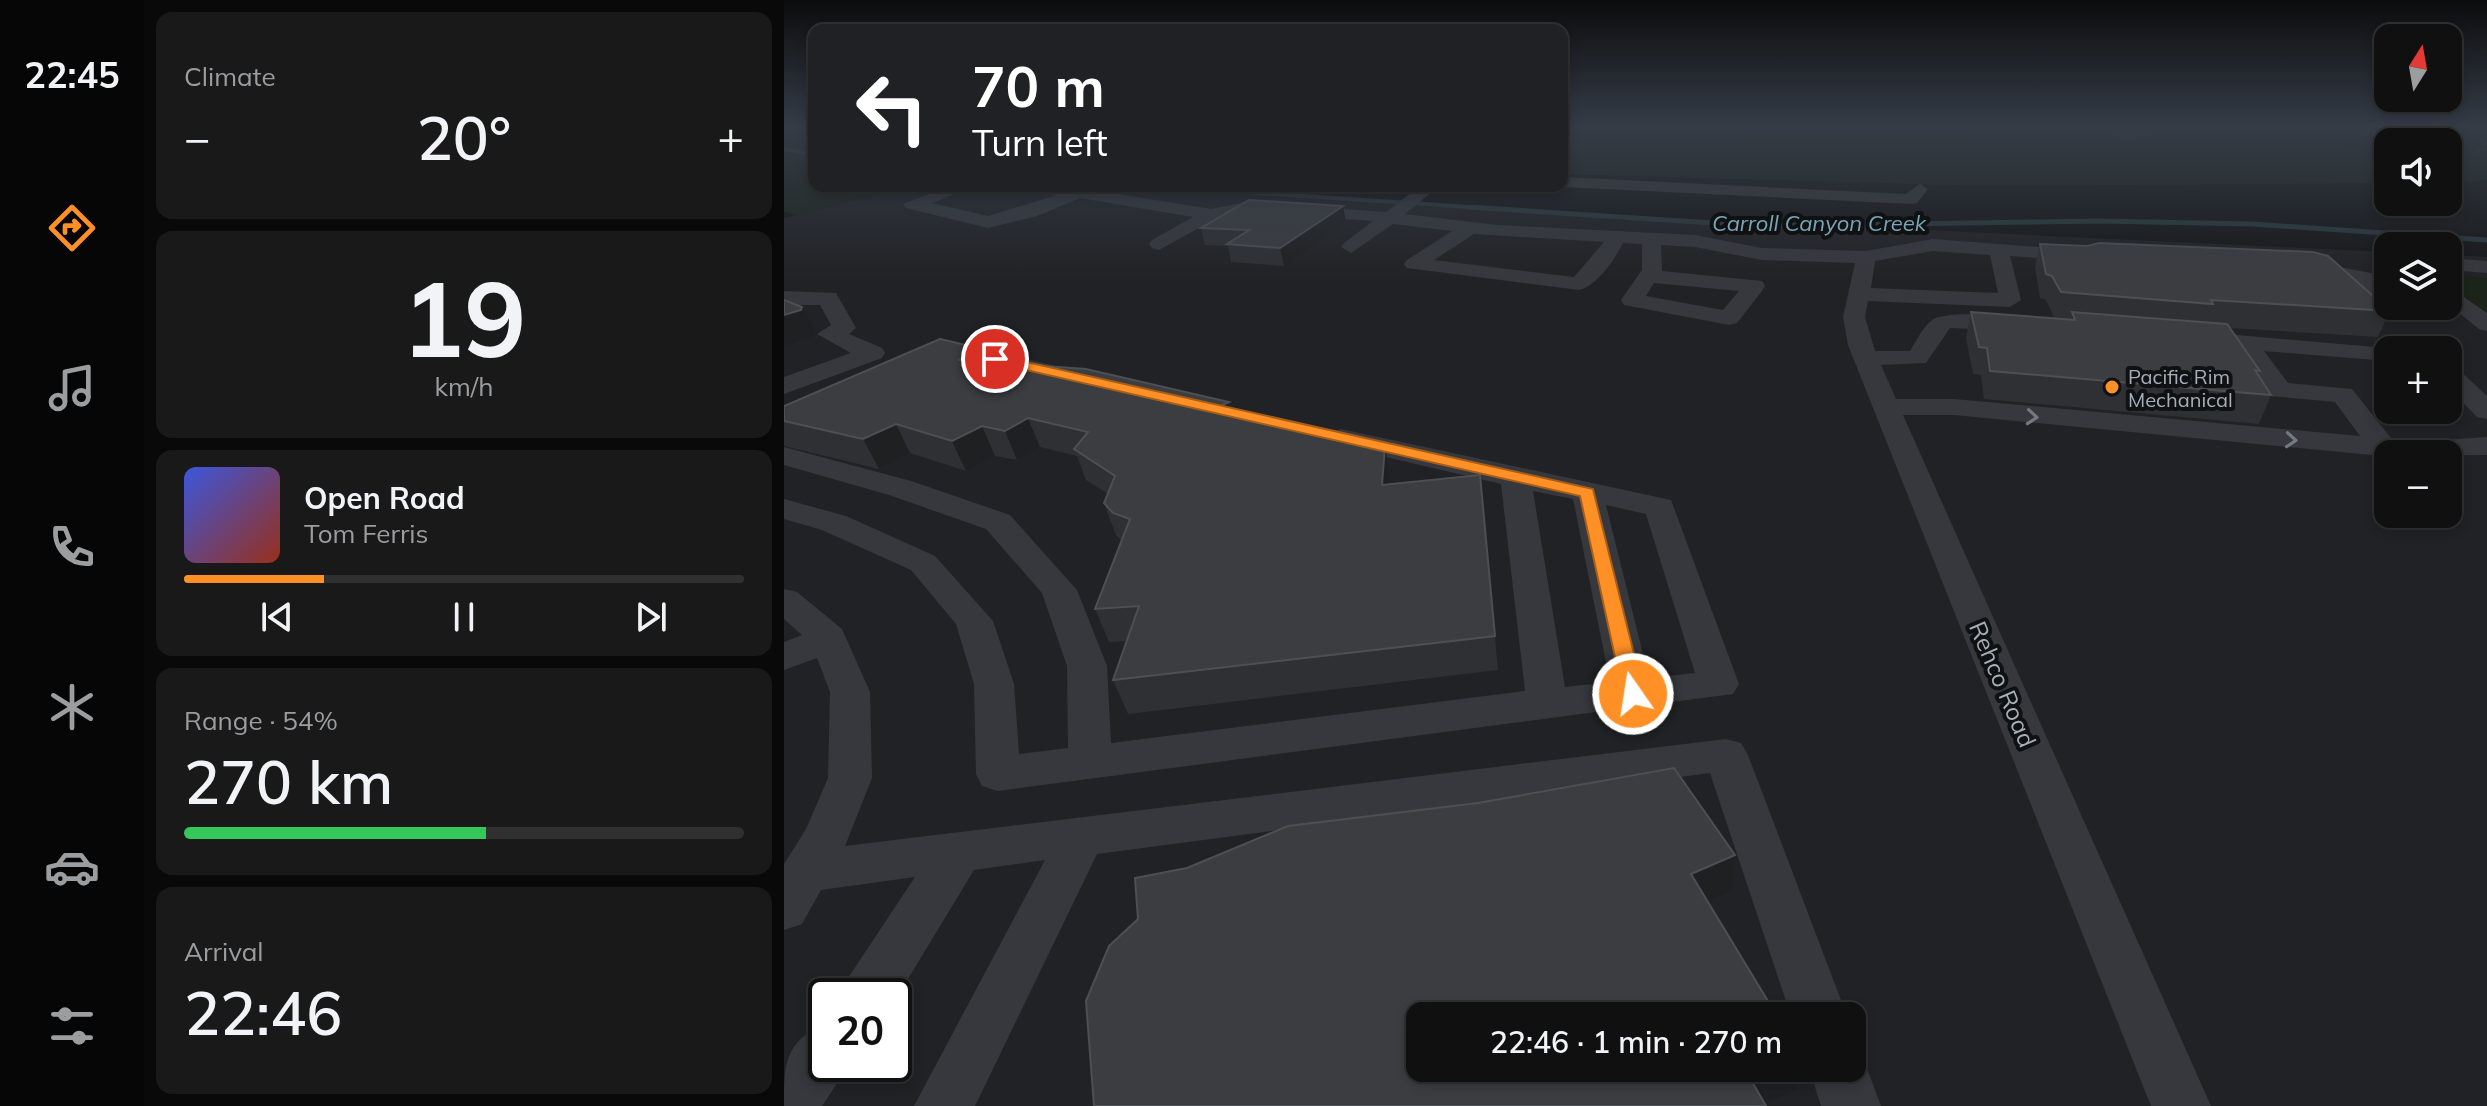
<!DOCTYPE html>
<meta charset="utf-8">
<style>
:root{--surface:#101011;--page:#19191a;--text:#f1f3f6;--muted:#9c9d9f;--line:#303031;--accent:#ff9026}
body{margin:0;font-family:Mulish,sans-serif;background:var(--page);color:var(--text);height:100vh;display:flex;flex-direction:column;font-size:30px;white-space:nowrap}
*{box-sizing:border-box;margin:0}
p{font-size:26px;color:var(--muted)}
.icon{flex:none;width:44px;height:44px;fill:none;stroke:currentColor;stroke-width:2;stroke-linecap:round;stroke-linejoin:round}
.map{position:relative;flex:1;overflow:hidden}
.panel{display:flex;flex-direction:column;gap:12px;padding:12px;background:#090909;width:640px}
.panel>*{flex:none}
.hud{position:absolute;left:24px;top:24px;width:760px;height:168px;border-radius:16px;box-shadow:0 4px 12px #0003,0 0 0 2px var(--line);background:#202124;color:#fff;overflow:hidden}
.needle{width:52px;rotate:11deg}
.controls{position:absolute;left:1590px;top:24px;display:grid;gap:16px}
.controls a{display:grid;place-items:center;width:88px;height:88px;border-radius:16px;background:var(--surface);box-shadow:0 4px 12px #0003,0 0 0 2px var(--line);font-size:40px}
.speed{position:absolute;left:24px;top:978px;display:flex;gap:16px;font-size:40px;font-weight:700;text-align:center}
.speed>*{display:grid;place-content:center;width:104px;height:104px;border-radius:50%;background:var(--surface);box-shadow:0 4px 12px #0003,0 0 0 2px var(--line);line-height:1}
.speed .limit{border:4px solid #111;border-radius:12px;background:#fff;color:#111}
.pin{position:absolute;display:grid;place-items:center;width:68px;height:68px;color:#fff;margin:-34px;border:4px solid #fff;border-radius:50%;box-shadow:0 2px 8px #0007}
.me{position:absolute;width:88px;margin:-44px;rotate:347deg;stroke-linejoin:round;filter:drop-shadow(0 0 6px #0008)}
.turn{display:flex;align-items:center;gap:28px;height:168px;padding:0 32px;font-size:36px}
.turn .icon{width:104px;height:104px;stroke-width:2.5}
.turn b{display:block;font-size:56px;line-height:68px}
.big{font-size:60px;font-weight:600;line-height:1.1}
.panel .card{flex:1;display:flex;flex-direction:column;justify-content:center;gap:12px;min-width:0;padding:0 28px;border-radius:16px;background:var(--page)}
.panel .dial{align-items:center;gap:0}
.dial b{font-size:104px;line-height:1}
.song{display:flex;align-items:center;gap:24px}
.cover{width:96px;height:96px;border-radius:12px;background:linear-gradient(135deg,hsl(230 70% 55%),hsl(10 70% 35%))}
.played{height:8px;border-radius:4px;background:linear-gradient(90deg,var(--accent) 25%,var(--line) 25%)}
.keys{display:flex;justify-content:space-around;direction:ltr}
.heat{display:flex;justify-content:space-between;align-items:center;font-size:44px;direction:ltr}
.charge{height:12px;border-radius:6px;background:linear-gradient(90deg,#34c759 54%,var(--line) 0)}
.trip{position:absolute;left:622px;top:1002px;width:460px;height:80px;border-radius:16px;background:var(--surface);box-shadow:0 4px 12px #0003,0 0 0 2px var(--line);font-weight:600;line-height:80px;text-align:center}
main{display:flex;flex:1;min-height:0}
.tabs{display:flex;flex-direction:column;width:144px;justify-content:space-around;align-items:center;background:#060607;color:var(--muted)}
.tabs .icon{width:56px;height:56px}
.tabs .active{color:var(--accent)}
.tabs b{font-size:36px;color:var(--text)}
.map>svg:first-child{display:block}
.built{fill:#212225;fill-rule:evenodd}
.green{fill:#1b231b}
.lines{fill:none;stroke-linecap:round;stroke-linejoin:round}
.stream-far1{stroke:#2a383d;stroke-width:4}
.stream{stroke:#2a383d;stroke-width:5}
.path{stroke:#3c3f44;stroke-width:2;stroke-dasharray:2 3;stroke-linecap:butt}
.minor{fill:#36383d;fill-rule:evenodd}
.wall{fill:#2e3033}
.shaded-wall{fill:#1f2022}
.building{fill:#3b3d41;stroke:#4c4f54;stroke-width:2}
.oneway{stroke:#747981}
.route{fill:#ff9026;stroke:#a65e19;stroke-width:2}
.poi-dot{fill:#ff9026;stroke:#101112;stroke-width:3}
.labels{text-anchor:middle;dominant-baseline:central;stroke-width:8;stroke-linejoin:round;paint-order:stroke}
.far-poi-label{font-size:20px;fill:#a6afb9;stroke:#101112;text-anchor:start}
.far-water-label{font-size:22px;font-style:italic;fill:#79a5b7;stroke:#101112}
.street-label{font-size:24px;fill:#a6afb9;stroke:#101112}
</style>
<main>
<nav class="tabs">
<b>22:45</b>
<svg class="icon active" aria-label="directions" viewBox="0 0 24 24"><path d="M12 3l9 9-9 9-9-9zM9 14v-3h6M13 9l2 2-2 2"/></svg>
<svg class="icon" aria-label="music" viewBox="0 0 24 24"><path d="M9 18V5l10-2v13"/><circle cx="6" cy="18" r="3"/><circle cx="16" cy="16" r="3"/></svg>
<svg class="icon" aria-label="phone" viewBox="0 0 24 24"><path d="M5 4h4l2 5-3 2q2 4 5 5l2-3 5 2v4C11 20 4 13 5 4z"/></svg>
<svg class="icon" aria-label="climate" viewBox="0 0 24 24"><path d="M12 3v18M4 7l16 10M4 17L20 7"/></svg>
<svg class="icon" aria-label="car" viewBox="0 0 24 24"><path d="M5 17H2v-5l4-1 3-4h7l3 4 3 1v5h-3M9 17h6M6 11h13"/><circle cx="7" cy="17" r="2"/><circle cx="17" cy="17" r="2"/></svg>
<svg class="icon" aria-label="filters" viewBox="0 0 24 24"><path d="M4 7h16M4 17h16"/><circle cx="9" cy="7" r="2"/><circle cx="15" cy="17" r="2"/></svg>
</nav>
<section class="panel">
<div class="card"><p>Climate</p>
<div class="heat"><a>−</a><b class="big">20°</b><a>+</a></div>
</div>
<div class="card dial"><b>19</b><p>km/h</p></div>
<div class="card">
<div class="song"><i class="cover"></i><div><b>Open Road</b><p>Tom Ferris</p></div></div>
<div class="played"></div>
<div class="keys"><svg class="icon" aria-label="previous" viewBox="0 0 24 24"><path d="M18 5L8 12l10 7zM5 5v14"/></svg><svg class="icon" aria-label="pause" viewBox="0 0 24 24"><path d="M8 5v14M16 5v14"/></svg><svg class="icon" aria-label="next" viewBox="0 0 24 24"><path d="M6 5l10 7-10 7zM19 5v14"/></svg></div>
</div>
<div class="card"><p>Range · 54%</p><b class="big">270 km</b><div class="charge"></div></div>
<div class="card"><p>Arrival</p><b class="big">22:46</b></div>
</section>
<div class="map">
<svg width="1703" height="1106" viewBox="0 0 1703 1106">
<rect width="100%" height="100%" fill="#151617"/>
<path class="built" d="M940,126H1586L1607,138L1579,146L975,132Z
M124,186H408L717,210L1604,252V306H1664V255L1703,257V1106H0V218ZM1604,350H1664V410H1604ZM1604,454H1664V514H1604ZM42,996H110V1064H42ZM636,1016H1068V1068H636Z"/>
<path class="green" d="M0,126H30V186H121L13,215L0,212Z
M778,126H940L975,132L1174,134L1579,146L1606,138L1586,126H1703V180L1664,183V142H1604V183L1203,186L778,174Z
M1664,275L1703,278V318L1664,287Z"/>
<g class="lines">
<path class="stream-far1" d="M0,149L30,155
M367,186L715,209"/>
<path class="stream" d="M684,207L975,226L1316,221L1468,224L1703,240"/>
<path class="path" d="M1676,126L1703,145
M1689,154L1703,148"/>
<path class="minor" d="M1310,126H1364L1370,133C1357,142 1320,139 1310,126Z
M1562,126H1579L1589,134L1577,137Z
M778,177L1122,194L1136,184L1144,189L1133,203L1127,204L778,187L774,186H778Z
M166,186H191L148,203L204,216L273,195L221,191L213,186H285L427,209L463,202L602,212L636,186H655L621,214L713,225L911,235L978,248L1082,251L1149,239L1305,251L1308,255L1305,259L1298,261L1226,256L1237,300L1226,307L1084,301L1081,317L1091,351H1126C1132,341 1139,327 1148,320C1159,310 1237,314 1245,324L1233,331L1166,328L1142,363L1097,365L1112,399H1170L1576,436L1551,402L1487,396L1453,349L1409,345L1397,338L1409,331L1613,349L1604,350V361L1480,351L1504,383L1568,389L1607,438L1645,441L1703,437V455L1599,456L1170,415H1119L1427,1106H1367L1064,345L1059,317L1071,263L978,260L911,247L877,245L878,271L978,281L981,286L978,291L953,323L945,325L840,305L837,300L858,270V244L839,243C831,259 813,286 795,290L623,268L620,264L623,260L668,231L609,224L567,253L557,247L560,243L589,221L463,212L433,218L375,250L368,248L365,244L368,240L409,217L296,198L253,216L204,228L122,208L119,204ZM690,234L820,242L790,277L650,260ZM1149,251L1206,255L1214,293L1087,288L1091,261ZM870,283L955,291L939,310L862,296Z
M1664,258L1703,261V273L1664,270Z
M1519,260L1587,273L1604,287V305L1596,303L1573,282L1512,270L1509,266L1512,262Z
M1664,286L1703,313V331L1695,329L1664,304Z
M0,291L52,293L72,328L65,334L98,348L101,353L98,358L0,394V377L67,353L33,334L47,325L36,305H0Z
M181,345L289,370L293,375L280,383L181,359L159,362L147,355L150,350Z
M1664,365L1673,368L1703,396V419L1693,417L1664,387Z
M557,429L887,500L955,684L949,694L214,791L198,786L192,774L190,684L172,624L127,570L38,530L0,519V499L62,516L151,556L209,621L230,684L235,754L284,748L283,666L258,593L202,529L105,495L0,465V447L127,481L226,515L293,590L323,666L327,743L741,691L717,484L547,444L543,438L547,432ZM749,491L789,499L826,682L781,687ZM822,505L862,514L911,673L865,678Z
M0,589L13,592L58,629L86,692L88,778L61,846L942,739L957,743L964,755L1063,1016H1007L926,773L313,854L191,1106H130L261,860L190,870L110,1002V996H56L64,978L131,877L37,890L18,924L0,930V864L22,829L44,778L46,692L33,658L0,670V642L18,635L0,619Z
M42,1024V1064H66L38,1106H0C0,1063 0,1042 42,1024Z
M1068,1045L1075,1047L1097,1106H1037L1025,1068H1068Z"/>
</g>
<path class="wall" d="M1466,126H1530L1528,133L1471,130Z
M562,222L500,266L447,262L444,246L421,245L417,228Z
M1256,244L1606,311L1594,337L1446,328L1476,371L1474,375L1487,395L1475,424L1200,399L1197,375L1189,374L1182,338L1187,312L1270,317L1262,300L1256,298L1251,267Z
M205,363L445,402L448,412L601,446L606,476V484L696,475L714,670L344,714L329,680L343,641L325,642L311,609L338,541L332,535L320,503L324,494L302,480L293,456L256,447L233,460L211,456L182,471L126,453L95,469L0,446V406Z"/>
<path class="shaded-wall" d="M559,206L562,222L500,266L496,248Z
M18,307L31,332V335L0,346V315Z
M199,349L211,376L174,360Z
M445,402L452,430L432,408Z
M244,418L256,447L233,460L221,431Z
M112,424L126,453L95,469L79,439Z
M198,426L211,456L182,471L168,441Z
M601,446L606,476L604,516L598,485Z
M951,855L948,890L905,910L907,874Z
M990,1068H1015L1011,1090L976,1106L966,1078Z"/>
<path class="building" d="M465,200L559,206L496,248L443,244L465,230L417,228Z
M1315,243L1529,252L1544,256L1606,311L1427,300L1429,304L1277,292L1268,276L1262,274L1256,244L1303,246Z
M0,300L18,307L17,310L0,315Z
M1187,312L1291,320L1288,312L1443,324L1476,371L1471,370L1487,395L1206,371L1203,348L1195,347Z
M156,339L199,349L174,360L302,369L445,402L432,408L601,446L598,485L696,475L711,636L329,680L355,606L311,609L346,519L329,513L320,503L331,476L290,449L304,432L244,418L221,431L198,426L168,441L112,424L79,439L0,421V406Z
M890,768L951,855L907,874L993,1016H636V1068H990L966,1078L982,1106H310L302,1001L325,946L354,919L351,878L403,868L504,826L694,803Z"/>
<defs><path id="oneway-chevron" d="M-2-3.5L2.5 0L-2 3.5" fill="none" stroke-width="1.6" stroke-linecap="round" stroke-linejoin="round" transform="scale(2)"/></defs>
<g class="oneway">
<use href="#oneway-chevron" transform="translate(1248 417) rotate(5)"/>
<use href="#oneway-chevron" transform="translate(1507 440) rotate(4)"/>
</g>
<linearGradient id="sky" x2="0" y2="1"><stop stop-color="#0c0c0d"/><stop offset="0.45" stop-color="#353c47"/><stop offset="1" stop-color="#353c47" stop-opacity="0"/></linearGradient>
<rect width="1703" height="281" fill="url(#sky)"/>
<path class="route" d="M211,355L809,489L860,694L849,701L839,694L796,496L207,362V356Z"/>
<circle class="poi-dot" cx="1328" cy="387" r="8"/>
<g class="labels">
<g class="far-poi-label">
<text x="1344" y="376">Pacific Rim<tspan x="1344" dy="23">Mechanical</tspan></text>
</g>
<g class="far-water-label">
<text x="1035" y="223">Carroll Canyon Creek</text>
</g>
<g class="street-label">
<text transform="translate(1219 684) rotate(67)">Rehco Road</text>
</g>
</g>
</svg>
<div class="controls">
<a><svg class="needle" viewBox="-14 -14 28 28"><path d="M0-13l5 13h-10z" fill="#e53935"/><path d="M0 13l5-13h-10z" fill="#9c9d9f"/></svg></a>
<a><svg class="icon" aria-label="sound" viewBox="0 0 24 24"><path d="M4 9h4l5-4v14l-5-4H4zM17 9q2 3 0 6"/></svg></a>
<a><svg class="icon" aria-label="layers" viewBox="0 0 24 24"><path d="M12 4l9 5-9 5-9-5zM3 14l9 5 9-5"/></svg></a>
<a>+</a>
<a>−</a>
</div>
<div class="speed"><div class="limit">20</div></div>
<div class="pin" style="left:211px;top:359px;background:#d93025"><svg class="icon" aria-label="arrive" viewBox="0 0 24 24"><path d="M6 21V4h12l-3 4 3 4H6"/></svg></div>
<svg class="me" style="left:849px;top:694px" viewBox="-20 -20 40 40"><circle r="17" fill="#ff9026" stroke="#fff" stroke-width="3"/><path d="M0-11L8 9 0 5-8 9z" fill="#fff"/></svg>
<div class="trip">22:46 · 1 min · 270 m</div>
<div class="hud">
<div class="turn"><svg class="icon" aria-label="left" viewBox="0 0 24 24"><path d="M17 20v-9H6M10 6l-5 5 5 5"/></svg><div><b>70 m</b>Turn left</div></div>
</div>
</div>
</main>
